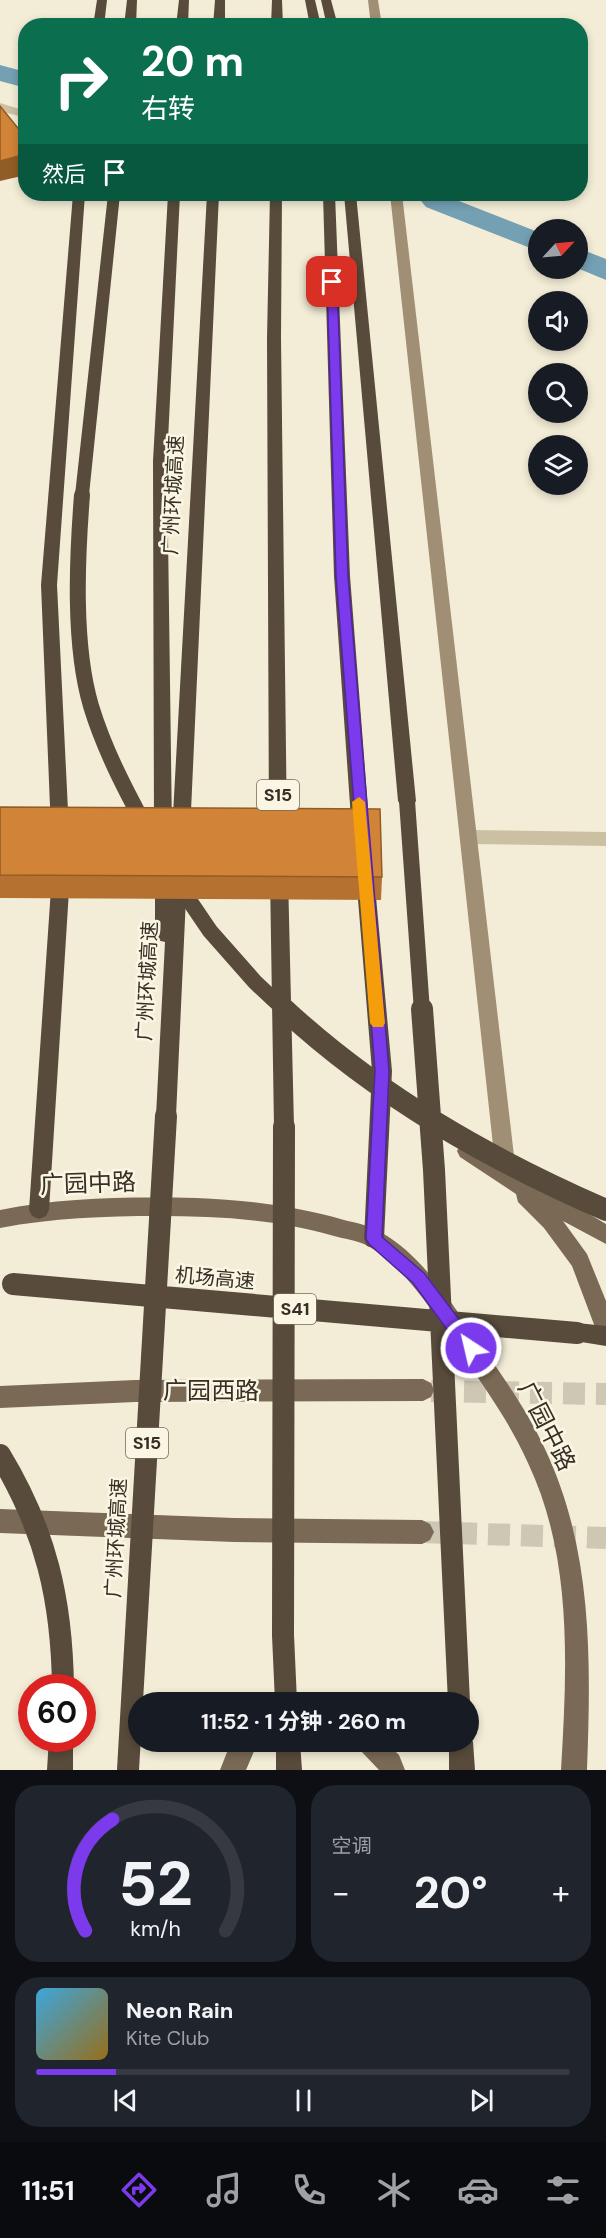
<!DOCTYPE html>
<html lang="zh">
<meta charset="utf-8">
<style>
:root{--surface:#171b24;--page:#20242c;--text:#f1f3f6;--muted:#9ea1a6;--line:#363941;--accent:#7c3aed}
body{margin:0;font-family:"DM Sans","Noto Sans SC",sans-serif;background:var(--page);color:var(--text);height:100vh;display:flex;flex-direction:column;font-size:22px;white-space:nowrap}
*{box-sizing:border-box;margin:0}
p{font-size:20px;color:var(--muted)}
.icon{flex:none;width:33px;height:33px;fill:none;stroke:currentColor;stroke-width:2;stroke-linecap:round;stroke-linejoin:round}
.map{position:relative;height:1770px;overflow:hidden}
.sheet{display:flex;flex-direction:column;gap:15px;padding:15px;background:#0d0f14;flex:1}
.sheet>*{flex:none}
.guide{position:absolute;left:18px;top:18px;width:570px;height:183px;border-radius:24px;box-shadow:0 3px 9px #0003;background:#0b6e4f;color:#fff;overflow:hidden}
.needle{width:39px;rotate:64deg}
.tools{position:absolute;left:528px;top:219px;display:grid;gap:12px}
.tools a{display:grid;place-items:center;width:60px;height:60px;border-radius:50%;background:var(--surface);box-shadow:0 3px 9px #0003;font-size:30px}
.speed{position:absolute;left:18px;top:1674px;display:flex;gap:12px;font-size:30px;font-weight:700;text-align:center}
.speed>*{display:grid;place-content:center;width:78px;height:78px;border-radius:50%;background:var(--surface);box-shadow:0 3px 9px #0003;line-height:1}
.speed .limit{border:9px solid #d22;background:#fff;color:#111}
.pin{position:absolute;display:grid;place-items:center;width:51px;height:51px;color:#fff;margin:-26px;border-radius:12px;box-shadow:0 3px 9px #0006}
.me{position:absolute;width:66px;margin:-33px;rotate:325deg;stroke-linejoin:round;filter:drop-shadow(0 0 4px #0008)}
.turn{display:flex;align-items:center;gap:21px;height:126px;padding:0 24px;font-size:27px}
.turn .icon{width:78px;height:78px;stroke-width:2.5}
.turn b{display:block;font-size:42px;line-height:51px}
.then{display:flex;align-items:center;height:57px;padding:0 24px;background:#0003;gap:12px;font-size:22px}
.big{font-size:45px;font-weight:700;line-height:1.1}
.sheet .widget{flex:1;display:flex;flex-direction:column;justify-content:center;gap:9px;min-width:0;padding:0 21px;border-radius:24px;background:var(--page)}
.sheet .dial{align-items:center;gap:0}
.dial svg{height:156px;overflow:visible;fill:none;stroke:var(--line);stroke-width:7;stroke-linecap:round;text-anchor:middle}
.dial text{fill:var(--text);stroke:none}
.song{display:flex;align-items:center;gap:18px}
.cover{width:72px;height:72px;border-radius:9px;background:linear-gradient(135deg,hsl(200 70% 55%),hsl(40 70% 35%))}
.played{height:6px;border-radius:3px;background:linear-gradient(90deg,var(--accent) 15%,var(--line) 15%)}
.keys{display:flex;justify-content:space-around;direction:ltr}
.heat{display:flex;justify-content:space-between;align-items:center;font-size:33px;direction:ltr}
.sheet .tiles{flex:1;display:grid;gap:15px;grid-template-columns:1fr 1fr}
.widget:last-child{grid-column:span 2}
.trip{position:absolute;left:128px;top:1692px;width:351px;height:60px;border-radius:30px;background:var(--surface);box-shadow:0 3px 9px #0003;font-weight:700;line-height:60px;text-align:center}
.dock{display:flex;height:96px;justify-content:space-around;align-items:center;background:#090b0e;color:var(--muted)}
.dock .icon{width:42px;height:42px}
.dock .active{color:var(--accent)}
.dock b{font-size:27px;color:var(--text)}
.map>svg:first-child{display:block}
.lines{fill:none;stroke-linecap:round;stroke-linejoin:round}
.canal{fill:#74a0b3;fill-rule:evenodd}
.primary-tunnel{stroke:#cdc7b3;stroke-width:22;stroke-dasharray:22 11;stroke-linecap:butt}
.street{fill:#ccc0a2;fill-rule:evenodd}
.secondary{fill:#a08f74;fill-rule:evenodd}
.primary{fill:#7a6a55;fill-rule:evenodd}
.highway{fill:#584b3b;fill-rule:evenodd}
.highway-bridge-far1{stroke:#584b3b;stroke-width:16}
.highway-bridge{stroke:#584b3b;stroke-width:22}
.wall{fill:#b4712f}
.shaded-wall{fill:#925c26}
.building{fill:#d18337;stroke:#925c26;stroke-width:1.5}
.route{fill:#7c3aed;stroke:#51269a;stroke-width:1.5}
.slow{fill:#f59e0b}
.labels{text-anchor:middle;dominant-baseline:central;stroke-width:5;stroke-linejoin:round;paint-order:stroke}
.shield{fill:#fbf6e4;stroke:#716b5e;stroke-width:1.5}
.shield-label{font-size:18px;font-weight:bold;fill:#362f25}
.street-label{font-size:20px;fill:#362f25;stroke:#fbf6e4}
.near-street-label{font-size:24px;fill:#362f25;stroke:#fbf6e4}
</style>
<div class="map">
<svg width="606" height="1770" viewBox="0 0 606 1770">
<rect width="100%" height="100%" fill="#f3edd7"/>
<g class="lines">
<path class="canal" d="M0,65L26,72V88L0,81Z
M441,194L538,232V251L426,207L421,201L426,195Z
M578,248L606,259V280L577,268Z"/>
<path class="primary-tunnel" d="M431,1391L606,1394
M422,1532L606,1538"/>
<path class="street" d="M0,103L26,111V118L0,111Z
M470,830L606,832V846L470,844L464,842L461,837L464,832Z"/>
<path class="secondary" d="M368,0H378L382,26H371Z
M390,194H402L516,1173L513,1179L506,1182L499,1179L496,1173Z"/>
<path class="primary" d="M467,1142L606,1224V1244L563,1221L587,1254L606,1301V1338L598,1335L572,1266L544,1228L518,1202L516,1194L460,1157L457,1151L460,1145Z
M196,1198C247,1200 295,1206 344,1220C357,1223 371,1226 382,1233C421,1255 448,1298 473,1334C499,1371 526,1408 545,1449C593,1551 591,1660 587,1770H561C567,1668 573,1558 528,1463C509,1420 481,1383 455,1344C433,1312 402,1263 366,1245C356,1240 344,1239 334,1236C276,1219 217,1216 158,1216C105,1216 52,1218 0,1228V1210C64,1197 130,1197 196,1198Z
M423,1379L431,1383L434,1390L431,1397L423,1401L135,1402L0,1408V1386L135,1380Z
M0,1509L234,1518L422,1520L430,1524L434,1532L430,1540L422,1544L234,1542L0,1533Z
M231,1742H258L246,1770H220Z
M358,1742H386L399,1755L405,1770H379L361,1751Z"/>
<path class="highway" d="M97,0H107L104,26H93Z
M127,0H137L136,26H124Z
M179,0H189L188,26H176Z
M215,0H225V26H213Z
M272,0H282L283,26H271Z
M305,0H315L321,26H310Z
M321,0H331L338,26H327Z
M73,194H85L57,585L69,831L66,836L60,838L54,836L51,831L41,585Z
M108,194H120L89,495L82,500L75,495Z
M168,194H180L167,461L172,830L169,835L163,837L157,835L154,830L153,461Z
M207,194H219L190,833L187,838L181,840L175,838L172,833Z
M270,194H282L281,338L287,834L284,839L278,841L272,839L269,834L267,338Z
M323,194H335L350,576L370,833L367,838L361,840L355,838L352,833L334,576Z
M344,194H356L416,801L413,806L407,807L401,806L398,801Z
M61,867L67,869L70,874L49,1210L46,1216L39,1219L32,1216L29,1210L52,874L55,869Z
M178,868L184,870L187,875L176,1116L173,1122L166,1125L159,1122L156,1116L165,942L157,940L155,935V876L158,871L164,869L171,872Z
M365,868L371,870L374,875L392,1071L384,1239L381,1246L374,1248L367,1246L364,1239L372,1071L356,875L359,870Z
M279,869L285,871L288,876L294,1127L291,1133L284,1136L277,1133L274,1127L270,876L273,871Z
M577,1323L606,1326V1346L569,1340L566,1333L569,1326Z
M468,1732L473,1742L475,1770H449V1742H468Z
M49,1738H73V1770H47Z
M276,1742H300L302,1770H276Z"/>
<path class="highway-bridge-far1" d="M82,495C77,559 73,645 91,706C104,749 125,789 146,828
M407,801L422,1011
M174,878L210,931L255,982L286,1011"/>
<path class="highway-bridge" d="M284,1009C378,1096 489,1159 606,1210
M422,1009L434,1170L459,1702
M284,1127L283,1635L286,1702
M13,1284L577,1333
M0,1455C46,1531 62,1600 63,1688
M128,1770L166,1116"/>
</g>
<path class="wall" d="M0,807L382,877L381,900L0,898Z"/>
<path class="shaded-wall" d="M26,154V175L0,181V161Z"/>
<path class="building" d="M0,106L26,138V154L0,161Z
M0,807L380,809L382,877L0,875Z"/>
<path class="route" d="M332,279L337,282L348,576L389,1071L382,1237L424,1273L477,1343L480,1348L477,1354L471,1356L465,1354L413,1283L369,1244L366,1239L375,1071L336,576L327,282Z"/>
<path class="slow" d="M359,797L365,802L385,1023L383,1027H373L370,1023L352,802Z"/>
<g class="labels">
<g class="shield">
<rect x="257" y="780" width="42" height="30" rx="4.5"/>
<rect x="274" y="1294" width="42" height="30" rx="4.5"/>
<rect x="126" y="1428" width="42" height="30" rx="4.5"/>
</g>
<g class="shield-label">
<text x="278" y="795">S15</text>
<text x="295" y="1309">S41</text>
<text x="147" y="1443">S15</text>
</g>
<g class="street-label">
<text transform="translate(173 495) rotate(-87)">广州环城高速</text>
<text transform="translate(147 981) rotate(-87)">广州环城高速</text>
<text transform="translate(215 1278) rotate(5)">机场高速</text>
<text transform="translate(116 1538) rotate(-87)">广州环城高速</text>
</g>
<g class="near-street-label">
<text transform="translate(88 1183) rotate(-2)">广园中路</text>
<text x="211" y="1390">广园西路</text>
<text transform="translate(547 1426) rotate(63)">广园中路</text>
</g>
</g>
</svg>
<div class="tools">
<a><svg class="needle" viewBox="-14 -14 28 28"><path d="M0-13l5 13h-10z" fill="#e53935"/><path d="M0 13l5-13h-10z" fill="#9ea1a6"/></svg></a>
<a><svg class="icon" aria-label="sound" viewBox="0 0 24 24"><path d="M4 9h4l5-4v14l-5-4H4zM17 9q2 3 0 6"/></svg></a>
<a><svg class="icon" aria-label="search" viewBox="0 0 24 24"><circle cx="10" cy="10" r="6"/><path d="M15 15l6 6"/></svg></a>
<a><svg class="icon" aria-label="layers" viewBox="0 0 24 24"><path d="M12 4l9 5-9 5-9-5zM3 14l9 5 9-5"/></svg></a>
</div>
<div class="speed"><div class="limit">60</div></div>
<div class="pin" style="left:332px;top:282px;background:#d93025"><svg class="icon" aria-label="arrive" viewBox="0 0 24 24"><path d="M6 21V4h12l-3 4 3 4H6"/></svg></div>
<svg class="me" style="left:471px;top:1348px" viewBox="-20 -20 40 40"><circle r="17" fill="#7c3aed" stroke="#fff" stroke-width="3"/><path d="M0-11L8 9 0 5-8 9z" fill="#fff"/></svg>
<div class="trip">11:52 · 1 分钟 · 260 m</div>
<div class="guide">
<div class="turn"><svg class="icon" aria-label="right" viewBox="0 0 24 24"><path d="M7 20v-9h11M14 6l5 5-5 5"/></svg><div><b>20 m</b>右转</div></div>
<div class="then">然后<svg class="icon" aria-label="arrive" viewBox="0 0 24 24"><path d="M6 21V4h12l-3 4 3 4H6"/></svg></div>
</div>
</div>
<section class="sheet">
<div class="tiles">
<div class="widget dial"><svg viewBox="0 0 100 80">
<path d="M14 69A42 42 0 1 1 86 69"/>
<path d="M14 69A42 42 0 0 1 28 12" stroke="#7c3aed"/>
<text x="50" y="56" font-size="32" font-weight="700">52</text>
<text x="50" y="72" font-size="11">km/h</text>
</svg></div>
<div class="widget"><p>空调</p>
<div class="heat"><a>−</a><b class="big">20°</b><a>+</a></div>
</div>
<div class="widget">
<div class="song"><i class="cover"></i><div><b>Neon Rain</b><p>Kite Club</p></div></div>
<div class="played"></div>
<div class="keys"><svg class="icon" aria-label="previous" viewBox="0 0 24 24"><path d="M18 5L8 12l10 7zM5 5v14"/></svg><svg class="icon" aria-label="pause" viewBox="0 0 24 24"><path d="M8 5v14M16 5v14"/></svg><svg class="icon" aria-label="next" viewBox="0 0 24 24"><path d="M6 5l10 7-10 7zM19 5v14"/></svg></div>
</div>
</div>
</section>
<nav class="dock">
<b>11:51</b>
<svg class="icon active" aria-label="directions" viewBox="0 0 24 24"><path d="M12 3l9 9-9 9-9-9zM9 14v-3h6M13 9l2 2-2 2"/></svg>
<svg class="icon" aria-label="music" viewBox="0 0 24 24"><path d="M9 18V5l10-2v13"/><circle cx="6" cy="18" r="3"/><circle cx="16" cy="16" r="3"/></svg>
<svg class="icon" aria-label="phone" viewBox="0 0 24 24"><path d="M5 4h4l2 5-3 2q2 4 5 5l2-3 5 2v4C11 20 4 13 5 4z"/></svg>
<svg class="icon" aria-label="climate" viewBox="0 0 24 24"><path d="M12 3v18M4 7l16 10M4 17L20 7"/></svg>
<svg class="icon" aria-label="car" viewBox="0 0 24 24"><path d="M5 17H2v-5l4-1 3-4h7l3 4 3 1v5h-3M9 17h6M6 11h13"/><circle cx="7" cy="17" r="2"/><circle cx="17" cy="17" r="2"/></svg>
<svg class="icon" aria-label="filters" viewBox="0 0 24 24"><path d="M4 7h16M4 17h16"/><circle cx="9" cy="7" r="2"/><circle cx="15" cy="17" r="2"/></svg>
</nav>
